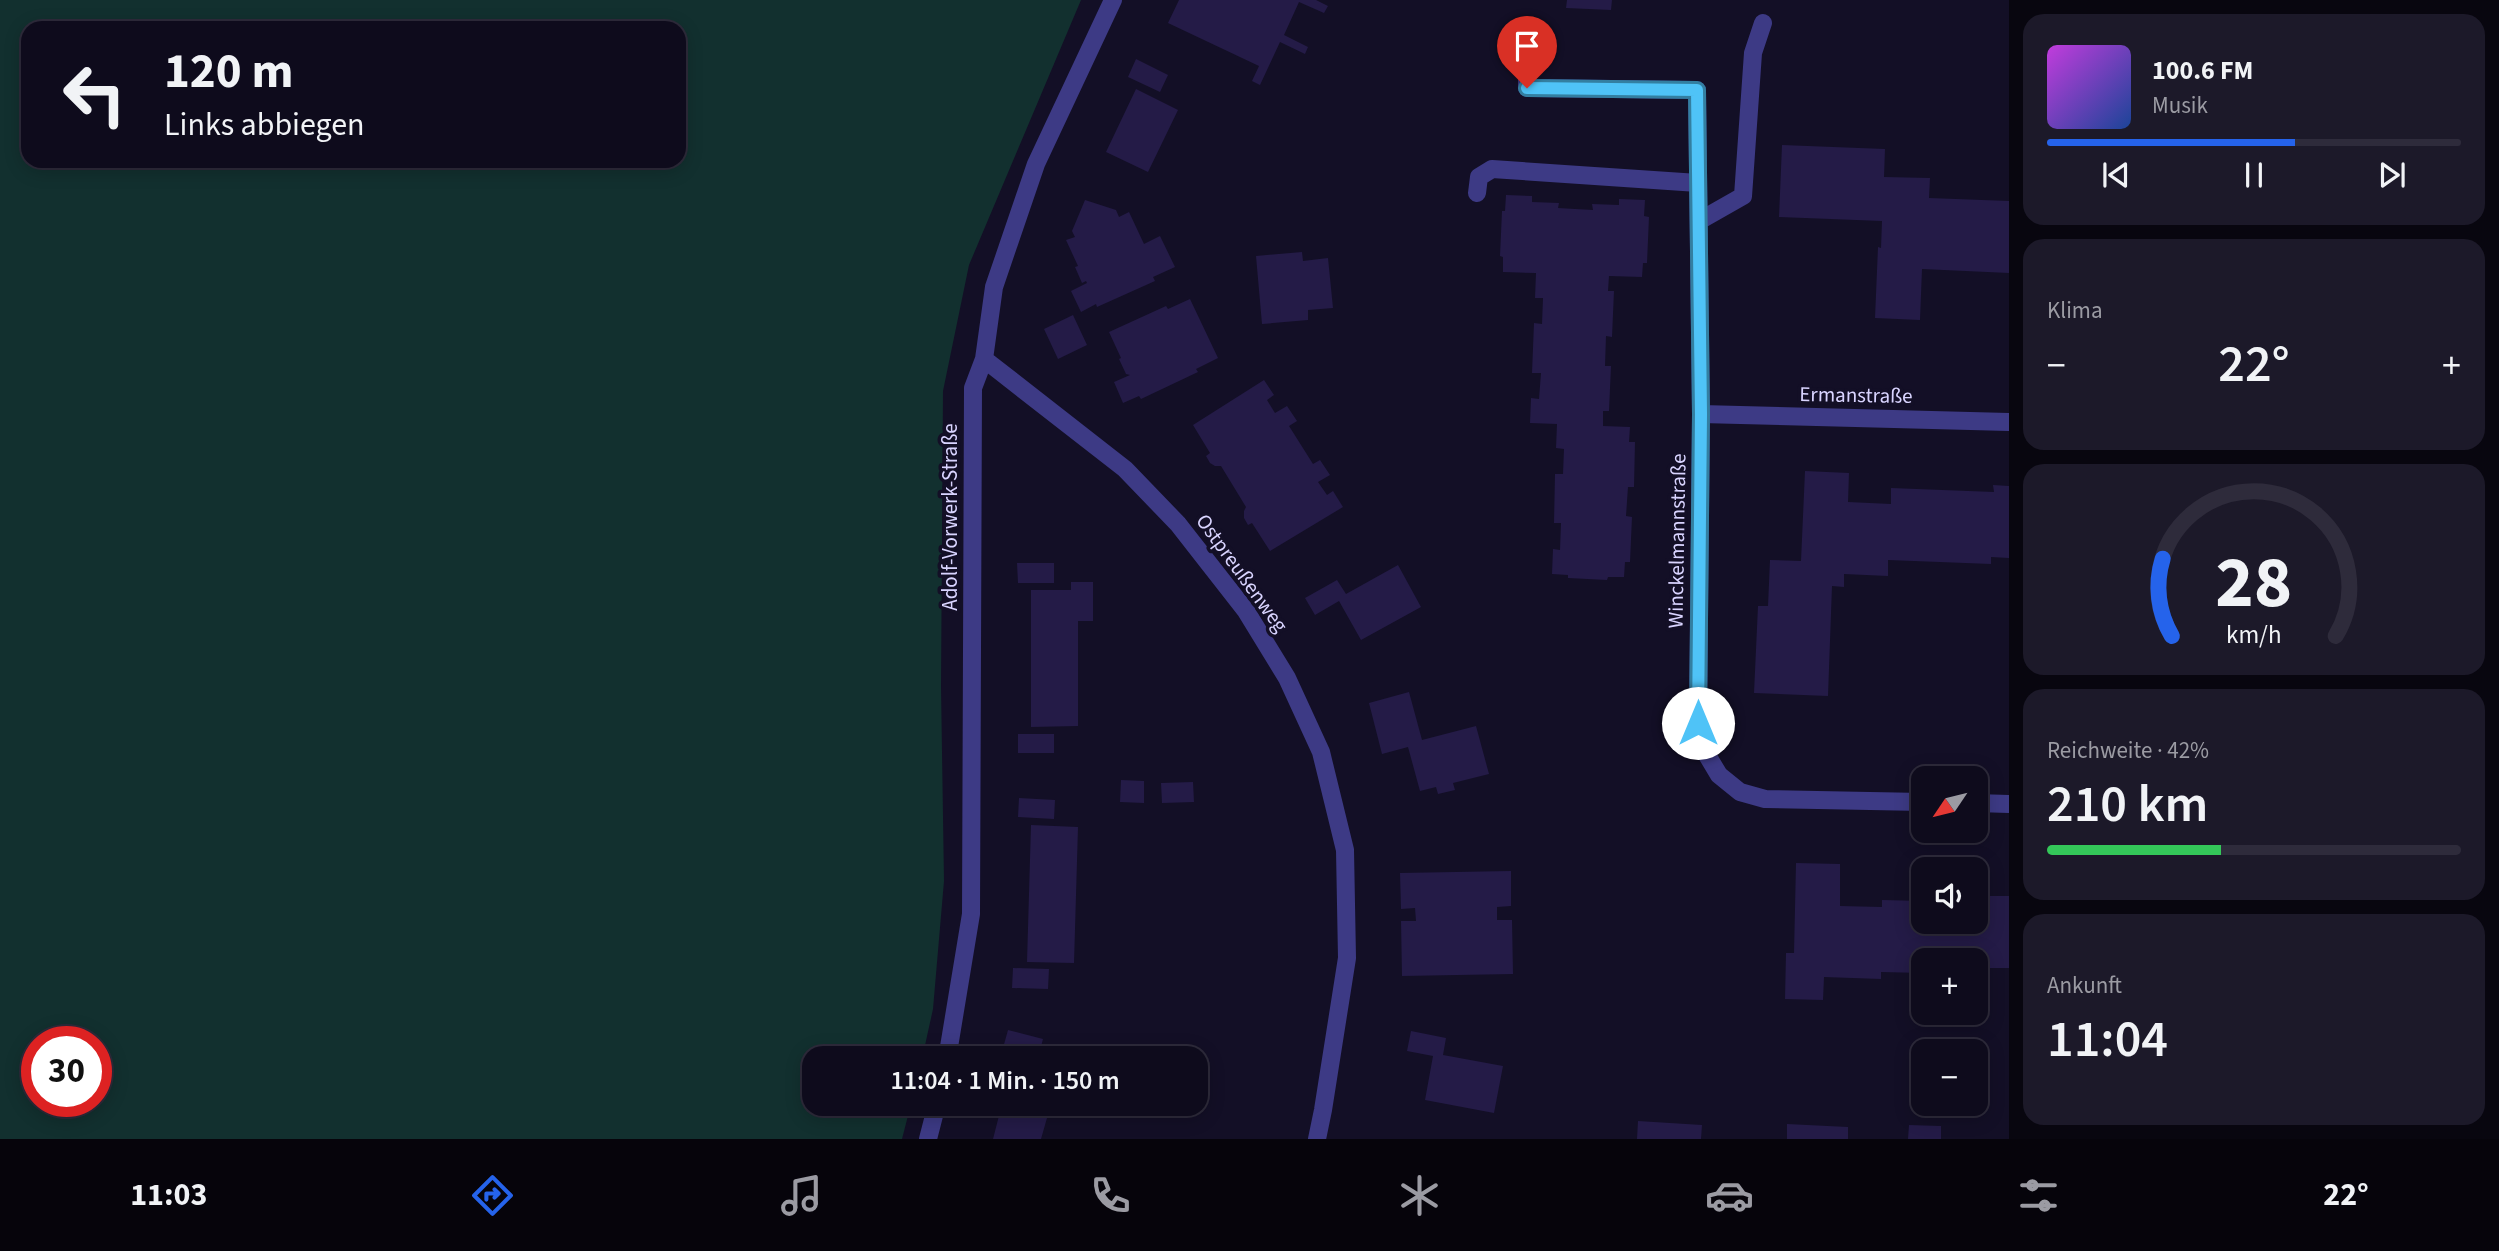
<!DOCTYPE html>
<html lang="de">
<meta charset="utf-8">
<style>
:root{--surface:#0e0b1c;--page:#1c1929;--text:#f1f3f6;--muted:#9b9ba3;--line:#2e2b3b;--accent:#2563eb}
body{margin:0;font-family:"Source Sans 3",sans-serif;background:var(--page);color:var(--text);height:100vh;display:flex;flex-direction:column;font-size:26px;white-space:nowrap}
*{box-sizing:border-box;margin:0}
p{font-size:23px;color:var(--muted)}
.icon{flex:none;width:38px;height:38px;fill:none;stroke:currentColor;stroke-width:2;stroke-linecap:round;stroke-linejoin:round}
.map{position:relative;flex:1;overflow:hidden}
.drawer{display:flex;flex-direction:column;gap:14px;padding:14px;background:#08060f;width:490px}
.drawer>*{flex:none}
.banner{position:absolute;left:21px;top:21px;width:665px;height:147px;border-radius:21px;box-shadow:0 4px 18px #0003,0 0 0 2px var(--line);background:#0e0b1c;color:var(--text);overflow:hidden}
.needle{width:46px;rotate:235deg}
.fabs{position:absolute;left:1911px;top:766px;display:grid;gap:14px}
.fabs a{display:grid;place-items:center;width:77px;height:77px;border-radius:14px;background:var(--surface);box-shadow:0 4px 18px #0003,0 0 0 2px var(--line);font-size:35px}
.speed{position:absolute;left:21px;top:1026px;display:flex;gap:14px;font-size:35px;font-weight:700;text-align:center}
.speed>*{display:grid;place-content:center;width:91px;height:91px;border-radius:50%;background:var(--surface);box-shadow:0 4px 18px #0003,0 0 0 2px var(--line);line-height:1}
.speed .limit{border:10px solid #d22;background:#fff;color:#111}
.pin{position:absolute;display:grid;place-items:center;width:60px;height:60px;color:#fff;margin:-72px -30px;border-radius:50% 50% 50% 0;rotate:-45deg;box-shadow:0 0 7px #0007}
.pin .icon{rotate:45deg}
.me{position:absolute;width:77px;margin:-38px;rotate:0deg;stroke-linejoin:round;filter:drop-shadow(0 0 5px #0008)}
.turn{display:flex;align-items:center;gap:24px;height:147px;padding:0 28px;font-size:32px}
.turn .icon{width:91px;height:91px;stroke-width:2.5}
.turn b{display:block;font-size:49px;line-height:60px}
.big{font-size:52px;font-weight:600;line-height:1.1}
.drawer .tile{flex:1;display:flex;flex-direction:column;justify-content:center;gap:10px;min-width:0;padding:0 24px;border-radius:21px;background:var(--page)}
.drawer .dial{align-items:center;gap:0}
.dial svg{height:182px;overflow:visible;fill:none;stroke:var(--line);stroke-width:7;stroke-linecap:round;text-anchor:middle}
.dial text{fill:var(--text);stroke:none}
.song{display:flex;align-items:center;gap:21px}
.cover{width:84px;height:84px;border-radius:10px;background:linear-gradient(135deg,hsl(290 70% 55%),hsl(220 70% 35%))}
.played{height:7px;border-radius:4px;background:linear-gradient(90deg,var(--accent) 60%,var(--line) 60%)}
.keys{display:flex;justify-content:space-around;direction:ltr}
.heat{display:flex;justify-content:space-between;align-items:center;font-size:38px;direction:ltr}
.charge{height:10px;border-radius:5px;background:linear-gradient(90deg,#34c759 42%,var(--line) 0)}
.trip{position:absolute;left:802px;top:1046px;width:406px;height:70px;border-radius:21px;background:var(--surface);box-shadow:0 4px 18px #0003,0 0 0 2px var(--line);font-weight:600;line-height:70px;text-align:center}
.menu{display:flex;height:112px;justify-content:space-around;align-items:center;background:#06040b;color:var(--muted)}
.menu .icon{width:49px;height:49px}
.menu .current{color:var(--accent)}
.menu b{font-size:32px;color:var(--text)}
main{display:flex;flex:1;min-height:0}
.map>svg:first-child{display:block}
.green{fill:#12302f;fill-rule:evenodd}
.building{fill:#241b47}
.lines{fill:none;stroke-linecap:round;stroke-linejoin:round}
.minor{stroke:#3d3a85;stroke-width:18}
.route-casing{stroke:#337fa1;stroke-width:18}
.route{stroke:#4fc3f7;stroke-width:12}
.labels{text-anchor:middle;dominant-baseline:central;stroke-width:7;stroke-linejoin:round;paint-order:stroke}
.street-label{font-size:21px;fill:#d9d4ff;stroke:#130f26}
</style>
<main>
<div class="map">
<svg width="2009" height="1139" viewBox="0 0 2009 1139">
<rect width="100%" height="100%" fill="#130f26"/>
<path class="green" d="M0,0H1081L969,265L943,391L941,686L944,881L933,1009L922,1059H814V1104H911L902,1139H0ZM679,28V161H28V28ZM37,1041H96V1101H37Z"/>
<path class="building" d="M1179,0H1316L1328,6L1324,13L1299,2L1284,35L1308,47L1305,54L1280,42L1260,85L1252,81L1259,66L1168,23Z
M1567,0H1612L1611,10L1566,8Z
M1136,59L1168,75L1160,92L1128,77Z
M1136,89L1178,110L1148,172L1106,152Z
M1782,145L1885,149L1884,177L1930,178L1929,198L2009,201V273L1922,269L1920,320L1875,318L1878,247L1881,248L1882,221L1779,217Z
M1506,195L1532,196V202L1559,203L1558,208L1575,209L1593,210L1592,204L1619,205V199L1645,200L1644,216L1649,217L1647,263H1643L1642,277L1609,276L1608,291H1614L1612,337L1606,336L1605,366H1611L1609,411H1603V426L1630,427L1629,442H1635L1634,487H1628L1626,516L1632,517L1630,562H1625L1624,577H1608L1607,580L1568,578V575L1552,574L1553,549L1560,550L1561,523H1554L1555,474H1563L1564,449L1556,448L1557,424L1530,423L1531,398L1539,399L1541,373H1532L1534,323L1542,324L1543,298H1535L1536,273L1503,272V257L1500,256L1502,211H1505Z
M1085,200L1116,210L1119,217L1129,212L1144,244L1160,236L1175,267L1153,277L1155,281L1097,307L1096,304L1081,312L1071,291L1087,283L1086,281L1082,283L1075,267L1078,266L1066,240L1075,237L1072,231Z
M1302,252L1303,261L1328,258L1333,308L1308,310V320L1262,324L1256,256Z
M1190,299L1218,358L1196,369L1198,372L1141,399L1139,396L1123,403L1114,382L1130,375L1126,374L1119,359L1121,358L1109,332L1166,306L1168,309Z
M1073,315L1087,345L1058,359L1044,329Z
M1264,380L1274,395L1267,400L1275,413L1287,406L1297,421L1289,426L1313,464L1320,460L1330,475L1318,482L1327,495L1333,491L1343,507L1270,551L1252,523L1248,525L1244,518V511L1246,507L1221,466H1215L1210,463L1206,456L1210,453L1193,425Z
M1805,471L1849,473L1848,502L1891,504V488L1994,492L1993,485L2009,486V558L1991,557V564L1888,560V576L1844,574V587L1832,586L1828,696L1754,693L1758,606H1768L1770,560L1801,561Z
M1017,563H1054V583H1018Z
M1398,565L1421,607L1361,640L1339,601L1315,615L1305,598L1337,580L1346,594Z
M1071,582H1093V621H1078V726L1031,727V590H1071Z
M1409,692L1422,740L1476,726L1489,774L1453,783L1455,790L1438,794L1436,787L1420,791L1408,747L1382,754L1369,703Z
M1018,734H1054V753H1018Z
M1121,780L1144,781V803L1120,802Z
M1193,782L1194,802L1162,803L1161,783Z
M1019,798L1055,800L1054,819L1018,817Z
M1031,825L1078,827L1074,963L1027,962Z
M1796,863L1840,864V906L1882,907V900L1923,901V922H1976V902L1984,903V896H2009V968H1983L1982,975H1976V961H1923V973L1881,972V979L1824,977L1823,1000L1785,999L1786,953H1794Z
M1511,871V906L1497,907V920H1512L1513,974L1402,976L1401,921H1416L1415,908L1401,909L1400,873Z
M1013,968L1049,969L1048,989L1012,988Z
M1008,1030L1043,1039L1038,1058L1003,1048Z
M1411,1031L1446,1038L1443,1055L1503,1066L1494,1113L1425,1100L1433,1056L1407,1051Z
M1002,1104H1051L1041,1139H993Z
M1638,1121L1702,1125L1701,1139H1637Z
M1787,1124L1848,1127V1139H1787Z
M1909,1125L1941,1126V1139H1908Z"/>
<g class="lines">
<path class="minor" d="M1527,40V88L1697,90L1701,414L1698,723L1704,750L1719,775L1740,792L1765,799L1923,802
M1477,193L1479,177L1492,169L1698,183
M1699,221L1743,196L1753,53L1763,23
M984,359L1125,469L1178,524L1246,611L1287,678L1321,752L1345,850L1347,958L1323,1110L1317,1139
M1701,414L2009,422
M1976,803L2009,804
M947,1059L971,914L973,388L984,359L994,287L1036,164L1113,0
M928,1139L937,1104"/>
</g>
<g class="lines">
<g class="route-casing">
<path id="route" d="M1527,88L1697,90L1701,414L1698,723"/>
</g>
<use href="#route" class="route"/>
</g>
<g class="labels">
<g class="street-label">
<text transform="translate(1856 395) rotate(1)">Ermanstraße</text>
<text transform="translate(950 517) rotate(-90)">Adolf-Vorwerk-Straße</text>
<text transform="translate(1677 541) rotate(-89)">Winckelmannstraße</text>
<text transform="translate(1242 573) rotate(54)">Ostpreußenweg</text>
</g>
</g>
</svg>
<div class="fabs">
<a><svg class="needle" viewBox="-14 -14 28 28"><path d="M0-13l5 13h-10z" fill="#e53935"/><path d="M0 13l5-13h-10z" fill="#9b9ba3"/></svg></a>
<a><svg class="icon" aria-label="sound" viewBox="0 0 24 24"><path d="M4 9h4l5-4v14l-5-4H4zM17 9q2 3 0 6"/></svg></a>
<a>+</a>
<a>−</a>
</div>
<div class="speed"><div class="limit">30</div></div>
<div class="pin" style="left:1527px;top:88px;background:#d93025"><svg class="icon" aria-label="arrive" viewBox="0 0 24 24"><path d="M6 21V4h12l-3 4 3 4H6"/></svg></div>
<svg class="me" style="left:1698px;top:723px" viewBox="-20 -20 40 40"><circle r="19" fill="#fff"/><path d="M0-13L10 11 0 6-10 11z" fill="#4fc3f7"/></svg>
<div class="trip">11:04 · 1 Min. · 150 m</div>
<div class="banner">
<div class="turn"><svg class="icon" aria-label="left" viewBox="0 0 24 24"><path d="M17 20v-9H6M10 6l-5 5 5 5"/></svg><div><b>120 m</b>Links abbiegen</div></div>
</div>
</div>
<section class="drawer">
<div class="tile">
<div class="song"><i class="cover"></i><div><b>100.6 FM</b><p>Musik</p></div></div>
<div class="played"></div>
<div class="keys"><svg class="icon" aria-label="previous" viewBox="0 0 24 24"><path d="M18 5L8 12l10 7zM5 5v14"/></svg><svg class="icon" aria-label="pause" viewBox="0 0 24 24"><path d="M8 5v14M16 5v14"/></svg><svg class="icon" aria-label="next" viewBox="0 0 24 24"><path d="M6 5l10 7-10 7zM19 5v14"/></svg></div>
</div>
<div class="tile"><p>Klima</p>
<div class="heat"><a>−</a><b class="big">22°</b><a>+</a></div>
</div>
<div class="tile dial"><svg viewBox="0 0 100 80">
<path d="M14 69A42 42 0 1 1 86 69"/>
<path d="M14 69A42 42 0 0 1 10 35" stroke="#2563eb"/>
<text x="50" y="56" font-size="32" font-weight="700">28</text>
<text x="50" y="72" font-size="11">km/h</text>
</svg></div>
<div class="tile"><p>Reichweite · 42%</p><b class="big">210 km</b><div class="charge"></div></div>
<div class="tile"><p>Ankunft</p><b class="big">11:04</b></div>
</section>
</main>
<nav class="menu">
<b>11:03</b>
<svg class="icon current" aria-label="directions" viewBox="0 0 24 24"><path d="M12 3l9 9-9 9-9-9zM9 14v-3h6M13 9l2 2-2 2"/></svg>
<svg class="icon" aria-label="music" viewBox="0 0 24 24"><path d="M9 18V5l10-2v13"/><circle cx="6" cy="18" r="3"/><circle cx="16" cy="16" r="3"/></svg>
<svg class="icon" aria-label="phone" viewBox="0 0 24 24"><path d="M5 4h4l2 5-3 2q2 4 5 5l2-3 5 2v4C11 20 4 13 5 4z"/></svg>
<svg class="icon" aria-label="climate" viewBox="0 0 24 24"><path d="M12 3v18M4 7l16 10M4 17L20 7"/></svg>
<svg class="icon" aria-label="car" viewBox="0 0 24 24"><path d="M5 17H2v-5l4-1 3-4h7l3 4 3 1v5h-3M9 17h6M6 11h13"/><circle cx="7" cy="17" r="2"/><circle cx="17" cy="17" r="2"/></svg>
<svg class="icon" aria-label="filters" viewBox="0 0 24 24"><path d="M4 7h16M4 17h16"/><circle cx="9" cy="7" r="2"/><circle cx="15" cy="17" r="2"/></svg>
<b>22°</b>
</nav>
